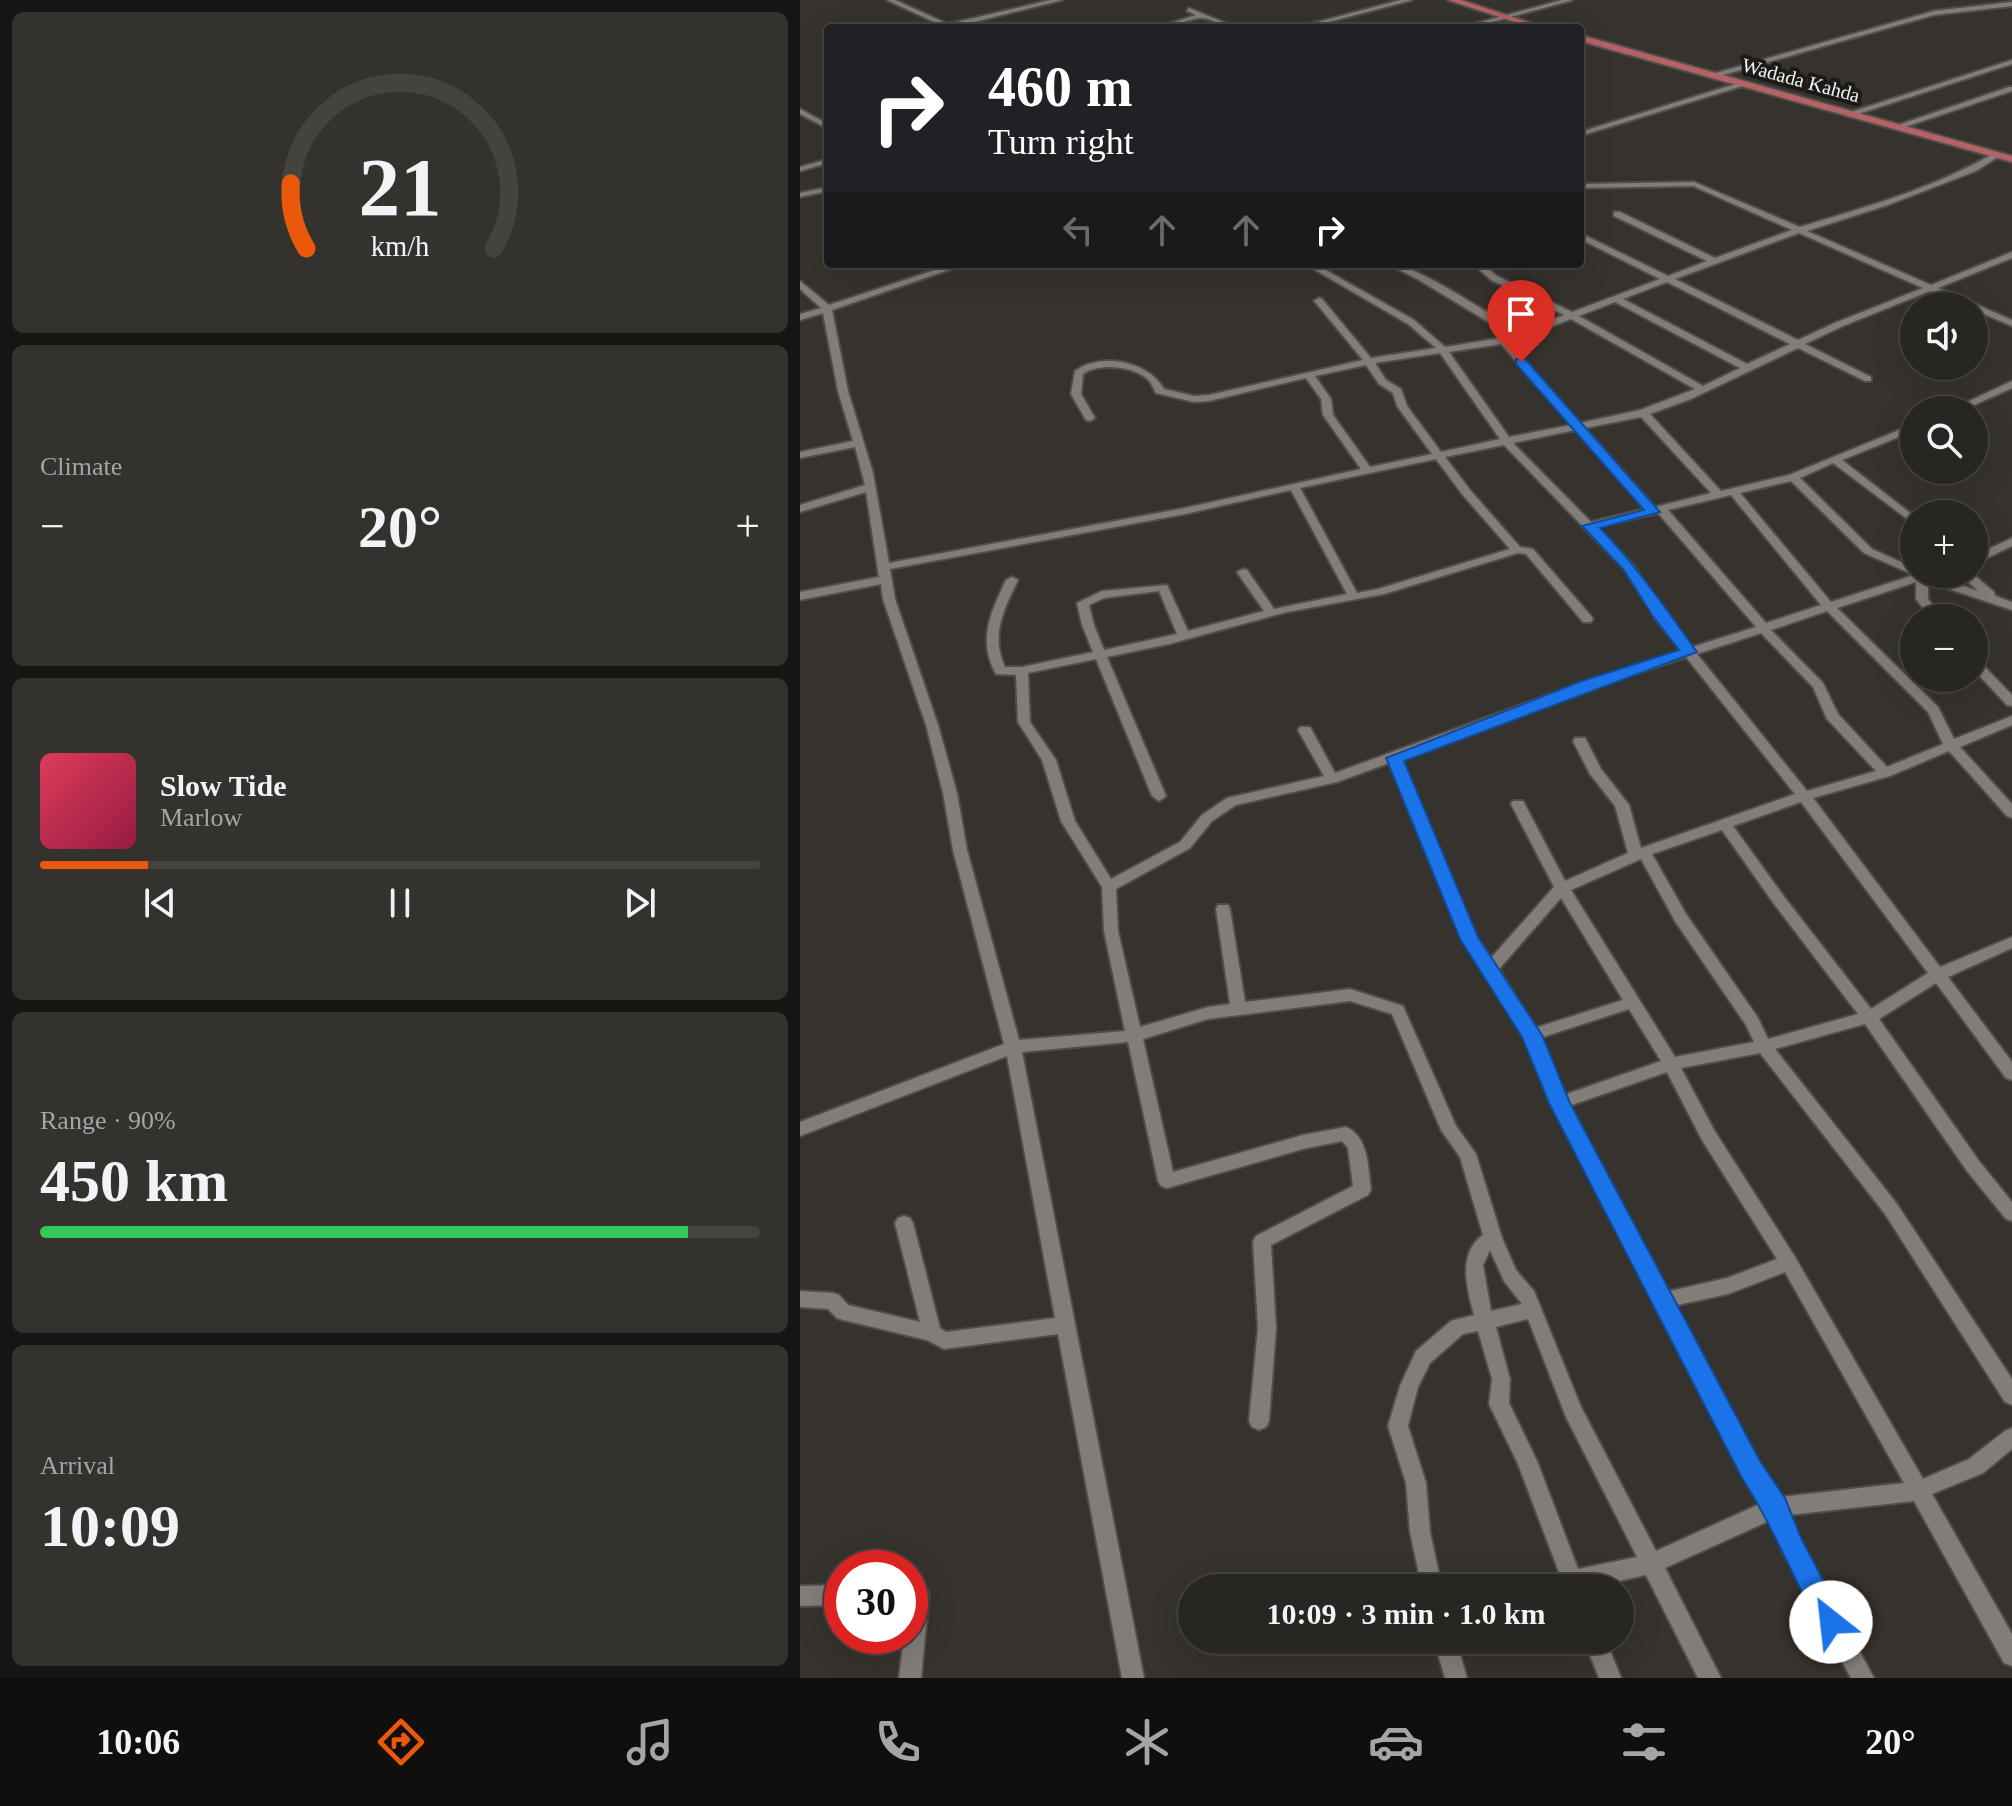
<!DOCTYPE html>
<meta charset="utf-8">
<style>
:root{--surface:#282622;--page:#34322f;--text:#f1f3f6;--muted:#a5a5a5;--line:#444340;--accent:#ea580c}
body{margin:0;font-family:Georgia,serif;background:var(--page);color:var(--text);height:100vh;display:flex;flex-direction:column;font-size:30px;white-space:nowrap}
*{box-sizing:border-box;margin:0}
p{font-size:26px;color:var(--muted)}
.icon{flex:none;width:44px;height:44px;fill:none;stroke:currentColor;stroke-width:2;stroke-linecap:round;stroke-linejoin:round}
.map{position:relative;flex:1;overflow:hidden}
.panel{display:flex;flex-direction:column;gap:12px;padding:12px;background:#161513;width:800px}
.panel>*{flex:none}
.top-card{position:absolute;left:24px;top:24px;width:760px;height:244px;border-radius:8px;box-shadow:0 8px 32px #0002,0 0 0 2px var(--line);background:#202124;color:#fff;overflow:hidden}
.controls{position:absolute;left:1100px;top:292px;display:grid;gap:16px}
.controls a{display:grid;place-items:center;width:88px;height:88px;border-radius:50%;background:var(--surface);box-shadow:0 8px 32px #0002,0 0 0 2px var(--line);font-size:40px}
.speed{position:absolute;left:24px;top:1550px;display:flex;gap:16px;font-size:40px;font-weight:700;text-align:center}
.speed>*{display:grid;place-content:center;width:104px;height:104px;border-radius:50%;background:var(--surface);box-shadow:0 8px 32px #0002,0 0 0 2px var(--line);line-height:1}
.speed .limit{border:12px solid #d22;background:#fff;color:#111}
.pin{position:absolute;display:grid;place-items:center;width:68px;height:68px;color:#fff;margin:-82px -34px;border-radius:50% 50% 50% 0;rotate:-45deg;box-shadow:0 0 8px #0007}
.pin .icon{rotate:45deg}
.me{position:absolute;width:88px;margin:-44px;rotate:331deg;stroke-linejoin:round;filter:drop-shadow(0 0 6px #0008)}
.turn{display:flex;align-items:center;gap:28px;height:168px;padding:0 32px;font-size:36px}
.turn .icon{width:104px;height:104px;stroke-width:2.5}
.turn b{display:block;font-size:56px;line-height:68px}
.lanes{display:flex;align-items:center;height:76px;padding:0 32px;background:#0003;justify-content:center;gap:40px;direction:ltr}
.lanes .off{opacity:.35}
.big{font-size:60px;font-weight:700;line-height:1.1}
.panel .widget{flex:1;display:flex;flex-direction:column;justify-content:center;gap:12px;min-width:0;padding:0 28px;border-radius:12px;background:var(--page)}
.panel .dial{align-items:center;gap:0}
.dial svg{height:208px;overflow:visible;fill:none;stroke:var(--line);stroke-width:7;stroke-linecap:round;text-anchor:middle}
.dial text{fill:var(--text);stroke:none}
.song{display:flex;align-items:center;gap:24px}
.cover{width:96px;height:96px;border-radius:12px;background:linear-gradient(135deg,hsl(350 70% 55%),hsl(340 70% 35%))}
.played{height:8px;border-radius:4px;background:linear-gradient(90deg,var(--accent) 15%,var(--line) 15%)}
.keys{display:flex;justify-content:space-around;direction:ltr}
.heat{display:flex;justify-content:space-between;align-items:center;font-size:44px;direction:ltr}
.charge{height:12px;border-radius:6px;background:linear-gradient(90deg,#34c759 90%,var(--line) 0)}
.trip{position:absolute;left:378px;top:1574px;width:456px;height:80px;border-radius:40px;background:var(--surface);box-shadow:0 8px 32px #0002,0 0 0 2px var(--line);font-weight:700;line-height:80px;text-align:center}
.dock{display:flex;height:128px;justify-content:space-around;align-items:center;background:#100f0e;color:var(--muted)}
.dock .icon{width:56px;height:56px}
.dock .selected{color:var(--accent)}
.dock b{font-size:36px;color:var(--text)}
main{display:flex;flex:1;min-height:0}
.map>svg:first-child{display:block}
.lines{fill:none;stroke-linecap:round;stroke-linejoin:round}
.minor-casing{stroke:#514d4a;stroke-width:4}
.major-casing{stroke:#514d4a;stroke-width:4}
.minor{fill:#827d78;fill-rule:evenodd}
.major{fill:#b46264;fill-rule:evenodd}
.route{fill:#1a73e8;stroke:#114b97;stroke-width:2}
.labels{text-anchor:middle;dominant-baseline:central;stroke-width:8;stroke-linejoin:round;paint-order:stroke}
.far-street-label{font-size:20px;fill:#f3f0ed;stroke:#1c1a18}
</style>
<main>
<section class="panel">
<div class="widget dial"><svg viewBox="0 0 100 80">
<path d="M14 69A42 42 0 1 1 86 69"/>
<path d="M14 69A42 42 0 0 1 8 44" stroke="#ea580c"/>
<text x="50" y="56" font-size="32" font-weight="700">21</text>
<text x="50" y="72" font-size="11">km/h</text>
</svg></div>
<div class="widget"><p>Climate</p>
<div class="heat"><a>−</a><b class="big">20°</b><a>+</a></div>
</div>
<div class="widget">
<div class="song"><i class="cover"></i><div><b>Slow Tide</b><p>Marlow</p></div></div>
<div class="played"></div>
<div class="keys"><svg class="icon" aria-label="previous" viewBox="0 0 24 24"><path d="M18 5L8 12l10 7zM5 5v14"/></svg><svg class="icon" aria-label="pause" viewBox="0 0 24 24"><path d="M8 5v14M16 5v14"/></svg><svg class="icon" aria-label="next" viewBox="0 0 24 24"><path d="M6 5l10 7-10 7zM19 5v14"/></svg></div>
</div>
<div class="widget"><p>Range · 90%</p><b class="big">450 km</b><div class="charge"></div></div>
<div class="widget"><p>Arrival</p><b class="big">10:09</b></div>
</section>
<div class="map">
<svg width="1212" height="1678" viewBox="0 0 1212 1678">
<rect width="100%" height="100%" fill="#36322d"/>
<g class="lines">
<g class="minor-casing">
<path id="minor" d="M87,0H95L148,24L251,0H262L154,27L155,28H147Z
M601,0H612L506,28H495Z
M762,0H773L670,28H659Z
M1212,2V6L1134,15L916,77L909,75L1134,11Z
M389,8L435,27L436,28C424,28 411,17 400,18C384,20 371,28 356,28L396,15L387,11Z
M1212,60V64L1055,115L1048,113Z
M942,82L949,84L780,136V132Z
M1209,87H1212V91L1102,128L1095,126Z
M0,109L28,124V129L0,114Z
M1194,153L1201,155L1176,171L1088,205L1007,231L1131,285L1212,252V258L1138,288L1212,320V326L1174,310V306H1164L1130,291L1043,326L1005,344L1071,377V381H1065L998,348L891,399L850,414L921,491L989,475L1114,424V431L1042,460L1114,516V524L1033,463L1000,478L1072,549L1114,568V574H1136L1134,576L1178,591L1160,574H1173L1194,592L1195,596L1212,602V610L1128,582V599L1143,618H1131L1116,599V582L1037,608L1138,707L1154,739L1212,716V725L1160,747L1212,804V818L1207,816L1149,751L1090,776L1013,798L1140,967L1212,937V948L1148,977L1212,1062V1080L1206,1078L1136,983L1079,1019L1179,1161L1212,1202V1221L1206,1219L1167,1171L1065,1024L975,1049L1097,1204L1212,1379V1405L1205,1402L1085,1214L960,1053L881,1068L914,1130L995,1257L1123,1479L1169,1459L1205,1431L1212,1428V1449L1183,1473L1132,1494L1212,1634V1666L1204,1663L1114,1501L989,1515L998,1540L1074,1678H1051L983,1552L971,1520L865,1568L921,1678H898L846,1575L788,1588H765L718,1464L689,1404L692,1379L678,1331L663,1334L630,1363L618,1387L608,1426L626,1483L630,1532L642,1588H622L610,1532L606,1483L588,1426L600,1386L616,1351L651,1321L674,1315C667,1289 657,1253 683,1235L660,1157L641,1130L592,1014L550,1001L408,1019L343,1039L373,1172L503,1135L546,1127C569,1137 568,1168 571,1190L568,1195L471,1245L476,1328L469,1421L466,1427L459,1430L452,1427L449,1421L458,1328L453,1241L456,1236L553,1186L548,1148L542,1141L503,1149L367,1188L361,1186L358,1181L328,1042L222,1052L344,1678H322L258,1334L144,1349L127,1340L43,1320L37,1318L28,1309L0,1307V1291L33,1293L39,1295L48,1305L120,1322L95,1223L98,1218L104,1216L110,1218L113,1223L140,1328L146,1332L255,1318L207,1056L0,1136V1122L204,1044L153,850L143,793L126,725L83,599L81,584L0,600V592L79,577L66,492L0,512V505L65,485L55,447L0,458V452L53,441L38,391L23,313L0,320V314L21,308L0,289V281L29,305L153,264H166L32,310L48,391L73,473L89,563L385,508L561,469L523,415L521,399L506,378L409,401L394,402L356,393C353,388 351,381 345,377C329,366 299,363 283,374L281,394L295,418L290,421L286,420L271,394L275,371C301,352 348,361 364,389L394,396L409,395L563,360L516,303L514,301L519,298L522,299L571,358L636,348L608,324L505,264H515L614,320L645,347L701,338L710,335L619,280L588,264C617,264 690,315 719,332L764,315L691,280L673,264H682L697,276L772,312L860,279L780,239V233L868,276L907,261L814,216V212H820L915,258L992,230L893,186L780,188V184L894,182L1000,227C1065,207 1135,188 1194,153ZM999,233L1123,288L1037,322L998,340L875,279ZM867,282L990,344L947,364L823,299ZM815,302L940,368L903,386L779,316ZM771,319L895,389L840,410L780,423L709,342ZM701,344L771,425L709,437L649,352ZM640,353L700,439L641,452L607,406L601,389L586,380L575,363ZM566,365L579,384L593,393L597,406L632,454L570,467L533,415L531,399L515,376ZM841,417L911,493L855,507L785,428ZM775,430L845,509L791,522L713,443ZM704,445L825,570L855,618L881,651L784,682L535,773L510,727H500L498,730L524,776L427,798L402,815L380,842L311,879L275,821L256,760L230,722L228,673L296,659L352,796L359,801L366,796L307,657L369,644L487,612L584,594L718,553L726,554L783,622H791L793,619L791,616L733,549L720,547L670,490L645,457ZM636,459L662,494L710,549L578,589L557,593L500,488ZM991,481L1064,553L1114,575L1031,602L940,493ZM491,490L547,594L474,609L447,570L443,569L437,572L464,611L388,631L367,585L302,591L277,603L282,625L293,652L222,667H205C190,635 204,609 218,580L212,577L206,580C191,612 177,640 196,674L216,675L218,722L242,760L261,821L302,887L304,931L325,1031L219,1040L167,850L157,793L138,725L95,599L90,569L385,514ZM931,495L1021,605L966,623L868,510ZM858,513L956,627L892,647L864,613L834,566L797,527ZM359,591L377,634L304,650L294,625L289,605L304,598ZM1027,611L1128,712L1143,744L1087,767L1038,714L1023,683L971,630ZM961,633L1013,687L1027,719L1076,771L1007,791L897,654ZM886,657L995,794L841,848L829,805L801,769L785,738H775L773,741L790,774L815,806L828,853L765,881L723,801H713L711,804L754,887L691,958L676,937L601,758L792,688ZM589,763L662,939L686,972L724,1036L751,1103L944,1477L962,1503L856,1551L781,1407L734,1291L716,1270L702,1238L676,1154L656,1126L603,1006L550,989L445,1002L430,909L428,905H418L416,909L430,1004L408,1007L340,1027L318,931L316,889L390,848L412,821L436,805L537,782ZM1001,802L1128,973L1071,1009L982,894L933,826ZM922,830L972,901L1058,1014L968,1039L958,1018L886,914L852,854ZM841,859L875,921L946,1025L954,1042L875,1057L771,890ZM761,898L823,1000L735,1028L699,969ZM829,1009L861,1061L764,1095L740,1038ZM867,1072L902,1140L977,1259L927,1278L866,1292L769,1106ZM690,1250L704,1281L722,1304L691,1311L683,1265ZM985,1272L1104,1483L981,1497L958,1463L873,1306L928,1294ZM728,1319L766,1417L837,1557L778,1569L737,1461L709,1403L710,1379L696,1327Z
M28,159V163L0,171V167Z
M28,187V191L0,197V193Z
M1212,381V388L1163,410H1150Z
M1212,538V546L1174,564V556Z
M1174,659L1178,660L1212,695V706L1207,705L1174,670Z
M110,1584L126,1587L129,1594L121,1678H99L104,1636H110Z
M42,1585V1605L0,1606V1586Z
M634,1640H656L667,1678H645Z
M784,1640H806L821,1678H799Z"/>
</g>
<g class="major-casing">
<path id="major" d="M648,0H661L746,28H733Z
M780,35L1212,156V162L780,41Z"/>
</g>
<use href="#minor" class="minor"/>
<use href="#major" class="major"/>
</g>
<path class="route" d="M716,359H725L860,512L800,528C837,566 866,609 897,652L604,761L678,937L742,1035L770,1103L960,1461L985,1498L1001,1538L1045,1622L1041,1632L1031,1636L1022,1632C995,1581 973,1526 942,1478L749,1103L722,1037L660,939L586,758L782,681L879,650L852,615L824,570L782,526L844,510L716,364Z"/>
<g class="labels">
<g class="far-street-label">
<text transform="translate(1001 80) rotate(15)">Wadada Kahda</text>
</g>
</g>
</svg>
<div class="controls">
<a><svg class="icon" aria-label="sound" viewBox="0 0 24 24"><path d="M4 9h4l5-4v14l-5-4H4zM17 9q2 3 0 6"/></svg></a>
<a><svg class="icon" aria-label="search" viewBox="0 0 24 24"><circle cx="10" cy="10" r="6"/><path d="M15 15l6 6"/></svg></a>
<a>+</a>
<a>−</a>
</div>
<div class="speed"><div class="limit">30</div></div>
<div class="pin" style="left:721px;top:362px;background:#d93025"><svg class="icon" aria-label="arrive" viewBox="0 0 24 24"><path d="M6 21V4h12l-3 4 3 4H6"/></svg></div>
<svg class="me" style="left:1031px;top:1622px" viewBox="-20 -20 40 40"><circle r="19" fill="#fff"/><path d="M0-13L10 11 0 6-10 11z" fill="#1a73e8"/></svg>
<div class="trip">10:09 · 3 min · 1.0 km</div>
<div class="top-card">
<div class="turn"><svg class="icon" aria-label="right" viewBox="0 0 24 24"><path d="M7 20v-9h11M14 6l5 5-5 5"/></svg><div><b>460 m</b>Turn right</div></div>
<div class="lanes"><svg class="icon off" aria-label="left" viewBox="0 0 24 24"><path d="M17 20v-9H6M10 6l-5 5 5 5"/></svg><svg class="icon off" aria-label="ahead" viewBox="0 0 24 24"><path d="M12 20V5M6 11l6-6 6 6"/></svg><svg class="icon off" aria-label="ahead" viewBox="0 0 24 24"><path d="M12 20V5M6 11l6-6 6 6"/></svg><svg class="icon" aria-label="right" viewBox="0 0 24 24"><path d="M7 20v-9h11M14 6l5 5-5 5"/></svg></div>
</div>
</div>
</main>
<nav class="dock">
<b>10:06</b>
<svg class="icon selected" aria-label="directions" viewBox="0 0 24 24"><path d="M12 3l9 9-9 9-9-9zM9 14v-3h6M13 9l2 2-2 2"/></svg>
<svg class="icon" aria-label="music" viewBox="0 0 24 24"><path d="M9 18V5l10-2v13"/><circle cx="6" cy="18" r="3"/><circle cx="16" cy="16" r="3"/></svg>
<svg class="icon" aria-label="phone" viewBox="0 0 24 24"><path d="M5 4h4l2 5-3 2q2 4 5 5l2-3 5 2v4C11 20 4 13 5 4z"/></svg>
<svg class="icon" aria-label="climate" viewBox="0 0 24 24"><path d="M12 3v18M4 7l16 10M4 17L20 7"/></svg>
<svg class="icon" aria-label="car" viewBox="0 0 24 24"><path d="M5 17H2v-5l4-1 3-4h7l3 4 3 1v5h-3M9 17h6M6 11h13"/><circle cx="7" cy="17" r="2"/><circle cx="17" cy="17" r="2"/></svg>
<svg class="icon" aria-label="filters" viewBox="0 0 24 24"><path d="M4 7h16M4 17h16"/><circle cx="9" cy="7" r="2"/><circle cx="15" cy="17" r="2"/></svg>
<b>20°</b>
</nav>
